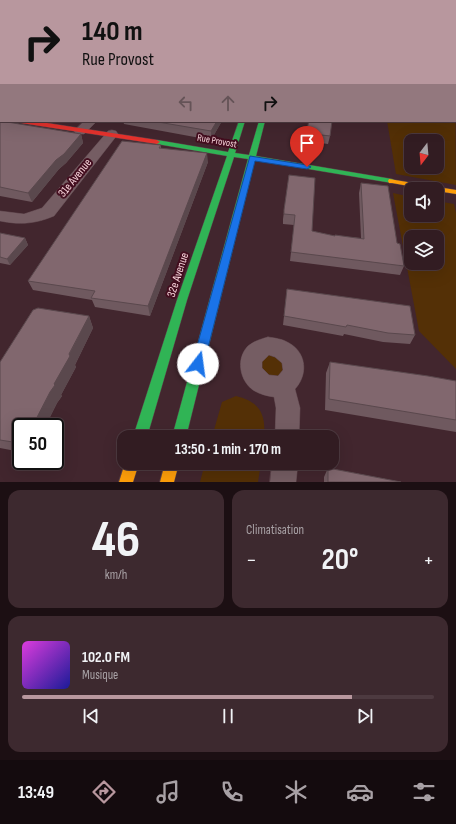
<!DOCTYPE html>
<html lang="fr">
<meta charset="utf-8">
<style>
:root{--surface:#321c22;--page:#3d292f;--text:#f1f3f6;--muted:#a8a1a5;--line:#4d3a40;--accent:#b8979e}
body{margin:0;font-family:"Sofia Sans Condensed",sans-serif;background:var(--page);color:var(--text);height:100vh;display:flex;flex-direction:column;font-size:15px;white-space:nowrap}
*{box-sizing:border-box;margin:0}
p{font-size:13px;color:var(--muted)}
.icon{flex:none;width:22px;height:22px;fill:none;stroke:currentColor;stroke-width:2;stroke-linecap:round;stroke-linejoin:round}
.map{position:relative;height:482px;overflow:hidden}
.sheet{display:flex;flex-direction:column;gap:8px;padding:8px;background:#1c0f13;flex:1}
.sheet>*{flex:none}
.guide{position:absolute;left:0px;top:0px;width:456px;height:122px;box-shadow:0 4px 16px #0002,0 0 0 1px var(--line);background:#b8979e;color:#111;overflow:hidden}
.needle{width:26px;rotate:196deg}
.tools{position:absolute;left:404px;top:134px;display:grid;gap:8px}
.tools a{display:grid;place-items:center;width:40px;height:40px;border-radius:8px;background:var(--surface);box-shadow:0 4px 16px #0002,0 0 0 1px var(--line);font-size:20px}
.speed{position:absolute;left:12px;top:418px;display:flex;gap:8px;font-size:20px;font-weight:700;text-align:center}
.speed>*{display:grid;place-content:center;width:52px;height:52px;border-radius:50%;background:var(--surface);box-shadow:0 4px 16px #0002,0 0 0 1px var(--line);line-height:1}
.speed .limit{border:2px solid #111;border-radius:6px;background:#fff;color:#111}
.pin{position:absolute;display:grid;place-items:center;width:34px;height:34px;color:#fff;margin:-41px -17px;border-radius:50% 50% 50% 0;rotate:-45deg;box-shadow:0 0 4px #0007}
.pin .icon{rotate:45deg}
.me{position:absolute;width:44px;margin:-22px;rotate:15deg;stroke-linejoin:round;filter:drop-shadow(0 0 3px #0008)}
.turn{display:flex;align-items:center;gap:14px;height:84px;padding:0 16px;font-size:18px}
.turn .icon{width:52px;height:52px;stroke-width:2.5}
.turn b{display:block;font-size:28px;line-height:34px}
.lanes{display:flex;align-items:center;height:38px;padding:0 16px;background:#0003;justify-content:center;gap:20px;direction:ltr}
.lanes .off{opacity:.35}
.big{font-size:30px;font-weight:700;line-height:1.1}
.sheet .widget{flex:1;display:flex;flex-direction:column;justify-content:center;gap:6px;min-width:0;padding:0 14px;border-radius:12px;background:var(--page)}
.sheet .dial{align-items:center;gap:0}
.dial b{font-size:52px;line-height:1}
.song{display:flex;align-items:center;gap:12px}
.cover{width:48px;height:48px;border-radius:6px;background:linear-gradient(135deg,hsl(300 70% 55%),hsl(240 70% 35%))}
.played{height:4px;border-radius:2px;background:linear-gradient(90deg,var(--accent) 80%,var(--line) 80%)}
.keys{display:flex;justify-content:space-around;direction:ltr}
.heat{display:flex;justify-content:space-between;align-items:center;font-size:22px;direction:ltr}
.sheet .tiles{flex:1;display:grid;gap:8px;grid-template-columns:1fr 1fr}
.widget:last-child{grid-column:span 2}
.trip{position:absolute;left:117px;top:430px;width:222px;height:40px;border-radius:12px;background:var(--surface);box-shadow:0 4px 16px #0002,0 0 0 1px var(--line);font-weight:700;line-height:40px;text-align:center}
.menu{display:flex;height:64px;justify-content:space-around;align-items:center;background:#140b0e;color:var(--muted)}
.menu .icon{width:28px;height:28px}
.menu .active{color:var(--accent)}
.menu b{font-size:18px;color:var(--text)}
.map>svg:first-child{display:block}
.green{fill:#543006;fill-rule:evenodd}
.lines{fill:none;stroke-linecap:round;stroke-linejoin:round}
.street-casing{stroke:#5c434a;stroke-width:1}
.fast-casing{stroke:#5c434a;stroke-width:1}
.slow-casing{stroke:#5c434a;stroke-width:1}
.jam-casing{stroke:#5c434a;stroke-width:1}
.street{fill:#755d63;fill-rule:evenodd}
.fast{fill:#30b455;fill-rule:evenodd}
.slow{fill:#ff9f0a;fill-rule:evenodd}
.jam{fill:#e5322d;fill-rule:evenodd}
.wall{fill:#6f595f}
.shaded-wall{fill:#5a484d}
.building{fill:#81676e;stroke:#5a484d}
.route{fill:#1a73e8;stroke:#114b97}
.labels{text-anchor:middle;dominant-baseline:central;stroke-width:4;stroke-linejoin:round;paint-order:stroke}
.far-street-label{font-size:10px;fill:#f8d4db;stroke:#430e1f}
.street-label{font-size:12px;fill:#f8d4db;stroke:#430e1f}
</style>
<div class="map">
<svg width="456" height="482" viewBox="0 0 456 482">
<rect width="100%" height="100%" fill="#42262e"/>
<path class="green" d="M455,41L456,185L396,174L387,121H455ZM411,141H437V167H411Z
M393,193L411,197V215H437V201L454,204L456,213V369L419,331ZM411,237H437V263H411Z
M270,354L281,358L285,372L274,378L262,373L260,361Z
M236,396C260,402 266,414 264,437H212L222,402Z
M205,463H261L258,482H200Z"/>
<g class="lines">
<g class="street-casing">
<path id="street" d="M372,0H380V1H372Z
M0,64H1V70H0Z
M84,121H97L84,134H76L74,131Z
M112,130L116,131L118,134L54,216C35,224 20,225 0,221V211L24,214L42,208L108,131Z
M268,337C275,338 283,339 289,343C307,353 308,375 295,389L300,408L299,437H275L276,408L274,397C267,396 259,394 253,390C239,380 236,358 248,346C254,341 261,339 268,337ZM269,355L275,357L282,363L283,370L278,376L269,375L262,368V362Z
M272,463H298L296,482H270Z"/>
</g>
<g class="fast-casing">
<path id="fast" d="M279,0H283V1H279Z
M239,121H245L235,153L249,155L259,121H265L256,156L392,179L396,181L392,183L255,160L186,437H172L248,159L234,157L187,300L147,437H133L177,300L227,156L157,144L154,142L157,140L228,152Z"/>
</g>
<g class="slow-casing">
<path id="slow" d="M0,116H1V120H0Z
M389,179L456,190V194L437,191V189H425L392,183H389L388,181Z
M125,463H139L133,482H119Z
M165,463H179L174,482H160Z"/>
</g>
<g class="jam-casing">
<path id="jam" d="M455,37H456V39H455Z
M18,121H34L157,140L160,142L157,144L21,123Z"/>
</g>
<use href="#street" class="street"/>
<use href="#fast" class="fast"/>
<use href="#slow" class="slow"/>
<use href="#jam" class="jam"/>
</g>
<path class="wall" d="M81,0H253L252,1H102Z
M390,0H456V34H455V1H390Z
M0,68L1,69V105H0Z
M0,121L81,134L83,143L66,163L59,169L32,202L0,196Z
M123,121H222L211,140L124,124Z
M306,133L330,136L328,144L305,141Z
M161,145V148L208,162L150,316L95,307L92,300L33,290L28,281Z
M289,175L312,231L335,236L361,238L359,193L361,183L397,243L404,266L400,275L290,261L294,225L283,224V219Z
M0,233L25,238L28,245L10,265L0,263Z
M287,289L415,335L410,344L383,342L344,334L343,336L283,325Z
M89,316L93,328L75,365L76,367L61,395L62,396L57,403L45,427H21V452L0,448V362Z
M330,362L456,381V432L325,410L326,373Z
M328,468L401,482H324V477Z"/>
<path class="shaded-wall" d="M28,0H44L42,1H26Z
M0,12H1V19L0,16Z
M217,121H222L211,140V131Z
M81,134L83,143L66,163L59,169L32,202L28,193L56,160Z
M207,153L208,162L150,316L148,306Z
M25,238L28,245L10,265L7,259Z
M89,316L93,328L75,365L76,367L61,395L54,384Z
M55,385L62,396L57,403L45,427H32L50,392Z"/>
<path class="building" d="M0,0H28L26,1H1V12H0Z
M196,0H249V1H204H205Z
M308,0H370V1H307Z
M393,0H456V26L455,24V1H393Z
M0,68L1,69V99H0Z
M0,121H1L81,134L64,154L56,160L28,193L0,187Z
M152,121H217L211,131Z
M309,121H332L330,136L306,133Z
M122,141L161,145L159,148L207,153L148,306L91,298L95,291L28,281Z
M289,175L315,178L312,231L335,236V235L364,239L361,183L388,186L397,243L400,244L404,266L291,252L295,215L284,214V210Z
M0,233L25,238L7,259L0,257Z
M287,289L410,306L415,335L388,333L347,325L346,327L284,316Z
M38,308L89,316L69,354L70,356L54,384L55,385L50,392L32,427H21V442L19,443L0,440V362L33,310Z
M330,362L428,376L456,381V420L329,399Z
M328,468L401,482H328Z"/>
<path class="route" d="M250,156L307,165L311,167L307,169L255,161L204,364L202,368L198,369L194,368L192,364Z"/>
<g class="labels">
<g class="far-street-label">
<text transform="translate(217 141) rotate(10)">Rue Provost</text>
</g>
<g class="street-label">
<text transform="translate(75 178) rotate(-51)">31e Avenue</text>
<text transform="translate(178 275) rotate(-72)">32e Avenue</text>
</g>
</g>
</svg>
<div class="tools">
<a><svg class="needle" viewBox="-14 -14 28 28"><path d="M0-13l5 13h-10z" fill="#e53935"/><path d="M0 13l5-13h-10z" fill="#a8a1a5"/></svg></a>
<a><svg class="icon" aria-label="sound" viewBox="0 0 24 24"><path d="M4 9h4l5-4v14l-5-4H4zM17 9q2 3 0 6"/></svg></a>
<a><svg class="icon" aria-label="layers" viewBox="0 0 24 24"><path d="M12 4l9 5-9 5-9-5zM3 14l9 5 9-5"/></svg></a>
</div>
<div class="speed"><div class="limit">50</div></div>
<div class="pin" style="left:307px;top:167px;background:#d93025"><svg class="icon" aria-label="arrive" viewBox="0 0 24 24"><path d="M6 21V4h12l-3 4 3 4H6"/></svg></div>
<svg class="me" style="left:198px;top:364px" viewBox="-20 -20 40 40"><circle r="19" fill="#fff"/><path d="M0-13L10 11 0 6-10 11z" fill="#1a73e8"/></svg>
<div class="trip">13:50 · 1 min · 170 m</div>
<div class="guide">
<div class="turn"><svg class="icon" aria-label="right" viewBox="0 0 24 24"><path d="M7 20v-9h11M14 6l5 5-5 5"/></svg><div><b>140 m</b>Rue Provost</div></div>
<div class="lanes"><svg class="icon off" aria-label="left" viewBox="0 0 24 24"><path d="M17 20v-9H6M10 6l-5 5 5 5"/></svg><svg class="icon off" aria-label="ahead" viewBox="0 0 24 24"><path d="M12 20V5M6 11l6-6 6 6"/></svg><svg class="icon" aria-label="right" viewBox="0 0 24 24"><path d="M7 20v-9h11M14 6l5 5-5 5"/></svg></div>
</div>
</div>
<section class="sheet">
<div class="tiles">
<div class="widget dial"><b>46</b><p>km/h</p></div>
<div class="widget"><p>Climatisation</p>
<div class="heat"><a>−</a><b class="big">20°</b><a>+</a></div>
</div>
<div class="widget">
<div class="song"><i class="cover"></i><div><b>102.0 FM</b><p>Musique</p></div></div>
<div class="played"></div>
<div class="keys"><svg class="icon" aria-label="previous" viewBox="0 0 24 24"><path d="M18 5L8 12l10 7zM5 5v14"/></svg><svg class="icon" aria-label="pause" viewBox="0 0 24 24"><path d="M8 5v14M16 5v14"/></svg><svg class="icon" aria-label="next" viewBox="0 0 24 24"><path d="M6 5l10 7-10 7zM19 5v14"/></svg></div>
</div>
</div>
</section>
<nav class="menu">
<b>13:49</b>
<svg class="icon active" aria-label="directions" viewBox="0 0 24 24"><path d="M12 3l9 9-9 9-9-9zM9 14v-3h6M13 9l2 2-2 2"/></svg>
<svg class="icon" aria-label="music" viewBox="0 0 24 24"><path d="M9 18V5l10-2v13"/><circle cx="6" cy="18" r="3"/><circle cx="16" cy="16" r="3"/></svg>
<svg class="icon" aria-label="phone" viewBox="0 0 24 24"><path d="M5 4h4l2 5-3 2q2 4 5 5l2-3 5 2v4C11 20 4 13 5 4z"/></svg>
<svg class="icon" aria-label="climate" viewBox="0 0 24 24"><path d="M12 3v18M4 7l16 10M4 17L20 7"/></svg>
<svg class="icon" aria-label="car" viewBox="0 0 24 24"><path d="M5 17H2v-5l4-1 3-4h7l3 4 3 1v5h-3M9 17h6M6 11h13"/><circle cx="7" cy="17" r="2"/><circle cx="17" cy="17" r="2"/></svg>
<svg class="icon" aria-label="filters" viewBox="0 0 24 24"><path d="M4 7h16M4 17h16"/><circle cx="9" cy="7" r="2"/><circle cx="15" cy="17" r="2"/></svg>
</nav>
